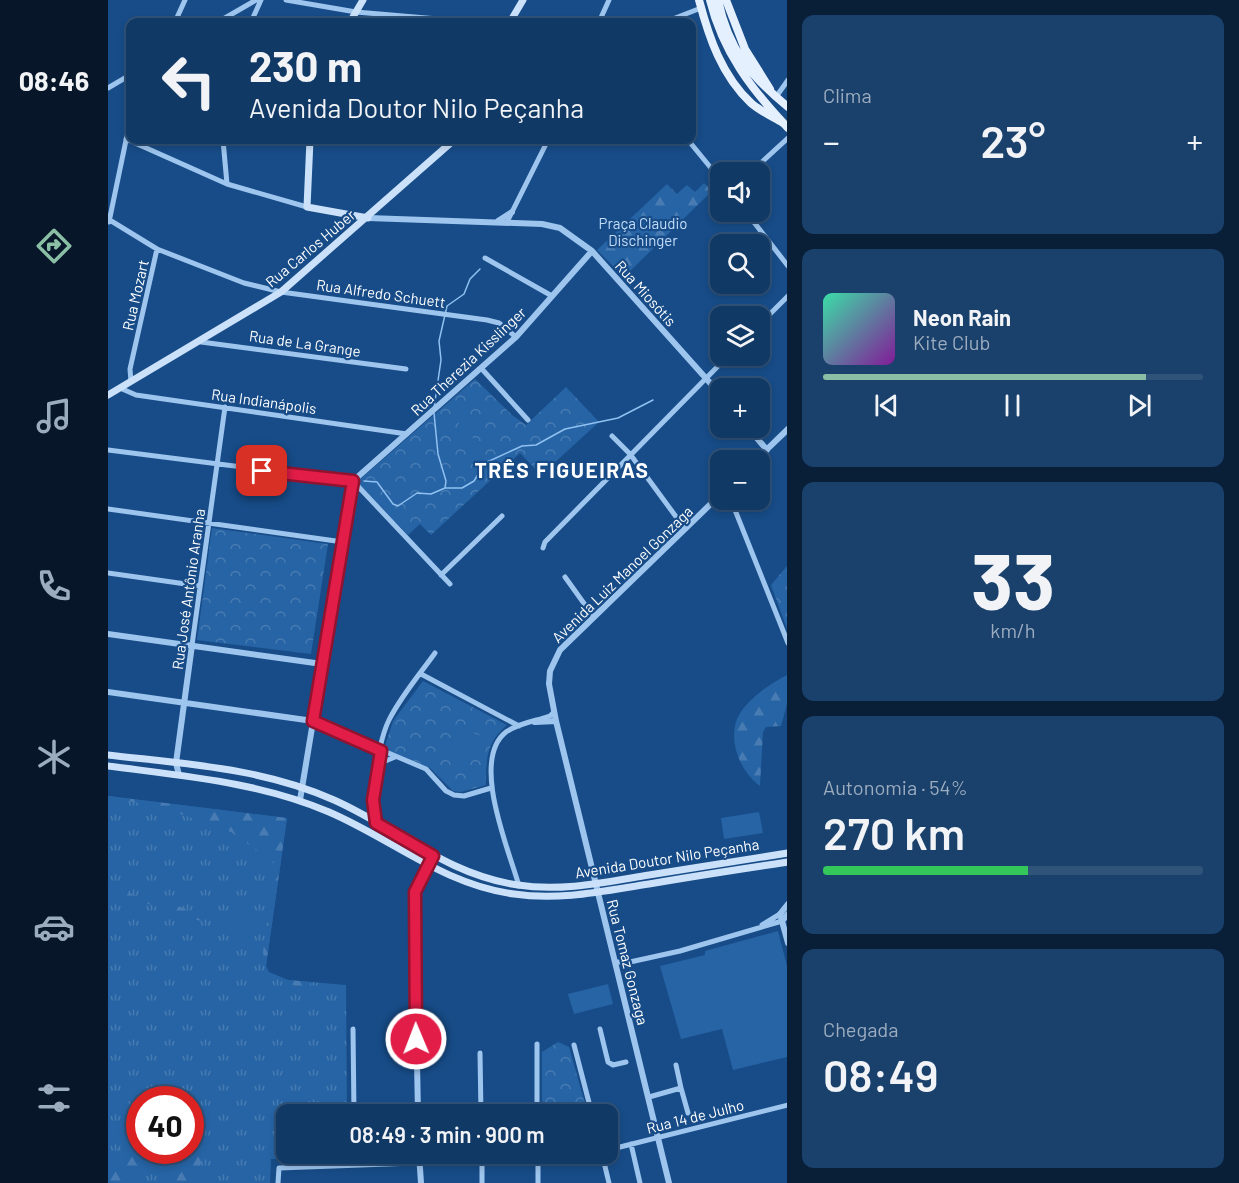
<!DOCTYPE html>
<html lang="pt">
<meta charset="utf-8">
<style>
:root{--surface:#113966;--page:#1a406c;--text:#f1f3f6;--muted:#9cacbf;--line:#30537a;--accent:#8abfa5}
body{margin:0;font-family:Barlow,sans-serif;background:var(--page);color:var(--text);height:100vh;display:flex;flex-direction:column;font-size:22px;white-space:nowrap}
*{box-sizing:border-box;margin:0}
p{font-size:20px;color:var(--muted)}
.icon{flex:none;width:33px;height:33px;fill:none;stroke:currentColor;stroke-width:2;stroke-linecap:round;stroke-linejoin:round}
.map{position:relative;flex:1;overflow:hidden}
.side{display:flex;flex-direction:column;gap:15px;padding:15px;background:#091f38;width:452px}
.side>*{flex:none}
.guide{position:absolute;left:18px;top:18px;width:570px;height:126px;border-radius:12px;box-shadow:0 3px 9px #0003,0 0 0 2px var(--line);background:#113966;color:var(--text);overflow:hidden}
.fabs{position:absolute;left:602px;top:162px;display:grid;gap:12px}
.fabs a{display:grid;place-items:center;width:60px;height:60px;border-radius:12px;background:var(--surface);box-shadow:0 3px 9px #0003,0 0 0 2px var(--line);font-size:30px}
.speed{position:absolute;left:18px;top:1086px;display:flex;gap:12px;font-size:30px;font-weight:700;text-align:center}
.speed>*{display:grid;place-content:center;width:78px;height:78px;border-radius:50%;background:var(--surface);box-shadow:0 3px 9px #0003,0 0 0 2px var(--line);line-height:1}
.speed .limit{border:9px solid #d22;background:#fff;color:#111}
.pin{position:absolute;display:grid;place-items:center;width:51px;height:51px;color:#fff;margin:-26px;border-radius:12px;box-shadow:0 3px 9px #0006}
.me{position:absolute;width:66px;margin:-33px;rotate:359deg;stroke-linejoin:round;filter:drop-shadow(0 0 4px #0008)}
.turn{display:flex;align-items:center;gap:21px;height:126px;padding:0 24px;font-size:27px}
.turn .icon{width:78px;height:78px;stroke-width:2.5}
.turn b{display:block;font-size:42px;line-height:51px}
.big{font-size:45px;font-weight:600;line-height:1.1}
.side .widget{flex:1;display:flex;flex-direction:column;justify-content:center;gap:9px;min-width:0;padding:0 21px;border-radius:12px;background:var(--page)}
.side .dial{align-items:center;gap:0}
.dial b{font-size:78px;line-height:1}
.song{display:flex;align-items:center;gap:18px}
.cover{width:72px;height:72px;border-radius:9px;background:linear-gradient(135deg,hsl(160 70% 55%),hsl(290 70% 35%))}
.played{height:6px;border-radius:3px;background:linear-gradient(90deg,var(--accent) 85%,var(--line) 85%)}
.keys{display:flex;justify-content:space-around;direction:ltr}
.heat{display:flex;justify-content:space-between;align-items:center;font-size:33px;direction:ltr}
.charge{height:9px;border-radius:4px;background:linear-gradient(90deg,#34c759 54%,var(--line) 0)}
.trip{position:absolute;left:168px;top:1104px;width:342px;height:60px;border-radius:12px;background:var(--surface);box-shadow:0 3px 9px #0003,0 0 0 2px var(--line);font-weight:600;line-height:60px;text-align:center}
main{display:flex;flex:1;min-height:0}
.menu{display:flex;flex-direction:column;width:108px;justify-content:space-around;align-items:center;background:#071729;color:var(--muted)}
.menu .icon{width:42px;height:42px}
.menu .current{color:var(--accent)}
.menu b{font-size:27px;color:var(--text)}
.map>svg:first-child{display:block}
.grass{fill:url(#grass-tufts);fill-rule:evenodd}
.forest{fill:url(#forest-firs)}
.park{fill:url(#park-crowns)}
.garden{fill:#2664a5}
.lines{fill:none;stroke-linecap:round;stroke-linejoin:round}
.stream{stroke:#90c1f1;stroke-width:1.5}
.minor{stroke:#9ec5ee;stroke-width:5}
.tertiary{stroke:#9ec5ee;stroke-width:6}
.secondary{stroke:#cbe1fa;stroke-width:7}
.primary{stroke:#e5f0ff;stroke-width:8}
.route-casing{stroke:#92132f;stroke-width:15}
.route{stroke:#e11d48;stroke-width:10}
.labels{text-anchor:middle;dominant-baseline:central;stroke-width:4.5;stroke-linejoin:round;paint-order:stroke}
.park-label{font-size:15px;fill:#c4defa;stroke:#174c88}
.street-label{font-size:15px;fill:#fff;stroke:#174c88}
.district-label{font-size:21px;font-weight:bold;letter-spacing:1.5px;fill:#fff;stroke:#174c88}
</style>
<main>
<nav class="menu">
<b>08:46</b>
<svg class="icon current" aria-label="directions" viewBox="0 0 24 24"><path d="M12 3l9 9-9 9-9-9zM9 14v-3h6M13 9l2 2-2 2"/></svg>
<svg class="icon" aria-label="music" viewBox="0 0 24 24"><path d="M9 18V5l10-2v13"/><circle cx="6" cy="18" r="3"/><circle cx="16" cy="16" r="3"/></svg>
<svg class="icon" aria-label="phone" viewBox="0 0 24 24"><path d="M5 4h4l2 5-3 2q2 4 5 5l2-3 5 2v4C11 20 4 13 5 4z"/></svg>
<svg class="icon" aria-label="climate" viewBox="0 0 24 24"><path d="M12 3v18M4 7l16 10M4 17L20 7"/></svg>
<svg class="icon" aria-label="car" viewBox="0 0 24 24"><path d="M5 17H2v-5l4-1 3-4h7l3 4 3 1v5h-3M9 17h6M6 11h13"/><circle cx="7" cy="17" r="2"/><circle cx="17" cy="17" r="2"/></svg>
<svg class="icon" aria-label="filters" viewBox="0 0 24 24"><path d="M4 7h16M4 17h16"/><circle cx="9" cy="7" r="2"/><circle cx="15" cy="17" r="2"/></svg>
</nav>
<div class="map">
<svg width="680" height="1183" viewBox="0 0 680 1183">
<defs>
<pattern id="grass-tufts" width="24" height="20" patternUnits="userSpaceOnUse" patternTransform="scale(1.5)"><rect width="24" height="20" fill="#2664a5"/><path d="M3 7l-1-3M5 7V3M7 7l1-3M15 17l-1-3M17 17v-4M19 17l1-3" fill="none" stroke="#477bb2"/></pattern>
<pattern id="forest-firs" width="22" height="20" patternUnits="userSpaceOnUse" patternTransform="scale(1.5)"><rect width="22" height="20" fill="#2664a5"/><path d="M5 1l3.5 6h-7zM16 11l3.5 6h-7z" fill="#477bb2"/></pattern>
<pattern id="park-crowns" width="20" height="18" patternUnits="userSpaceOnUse" patternTransform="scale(1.5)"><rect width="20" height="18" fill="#2664a5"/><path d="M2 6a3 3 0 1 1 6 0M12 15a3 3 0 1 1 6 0" fill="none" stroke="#477bb2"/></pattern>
</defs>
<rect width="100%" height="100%" fill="#174c88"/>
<path class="grass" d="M0,796L179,818L158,966L161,973L180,980L238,985L239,1114H178V1154H240V1156L163,1159L162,1183H0ZM32,1100H82V1150H32Z"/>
<path class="forest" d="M596,183L604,191L516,277L489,250L559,184L569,194L579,185L587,192Z
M679,675V704L673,726L658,727L655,732L652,786C633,772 620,743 629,719C636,701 663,683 679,675Z
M0,796L179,818L158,966L161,972L180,980L202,982L201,991L158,975L155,952L164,884L160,877L166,862L123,832L50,806L0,798Z
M0,888L73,907L96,922L34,902L0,897Z
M100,1133L88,1183H59L64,1176Z
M31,1134L32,1150L37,1151L19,1183H0V1157Z"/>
<path class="park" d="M367,379L404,415L418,425L458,387L491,422L433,475L412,453L323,535L312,524L300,535L249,482Z
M104,528L220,544L203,654L89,640Z
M679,566V629L663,585Z
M315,681L399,725C378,742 378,760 378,785L353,792L345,791L322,768L276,749L285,721Z
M450,1042L461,1047L480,1114H434V1052Z"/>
<path class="garden" d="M351,422H365L364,449L350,448Z
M349,728L374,736L366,759L341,749Z
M651,812L655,833L616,839L613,818Z
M145,911L153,918L151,932L143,937L129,929L125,921L130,914Z
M670,931L679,966V1057L625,1070L614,1029L573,1039L552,966L597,955V951Z
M500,984L505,1004L466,1014L460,994Z"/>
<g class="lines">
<path class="stream" d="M326,408L333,360L331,341L339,306L356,294L362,279L372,269
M256,481L269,482L285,504L290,506L309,493L323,494L337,488L338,481L330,454L326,413
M337,488H354L366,481L377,463L414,446L428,445L457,429L510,418L545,400"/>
<path class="minor" d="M178,0L248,12L365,22
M67,22L77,0
M110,22L148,0
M143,22L153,0
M491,22L501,0
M557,22L593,8
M0,88L22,75
M668,97L680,80
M18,139L119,184L199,207
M115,140L119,184
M580,140L612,179
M643,172L680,138
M638,212L680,266
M0,219L49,249L136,283L173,292L379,320L391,323L408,337
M1,222L22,121
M399,222L440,140
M377,258L444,296
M651,325L680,296
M93,342L298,369
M373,368L420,420
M23,382L22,369L49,249
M12,388L28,395L299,434
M504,436L522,454L577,529
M0,450L245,481L342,584
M623,500L680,643
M0,509L235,542
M435,548L437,542L620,356
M0,573L92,586
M333,575L394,516
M457,577L485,616
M84,645L117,407
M313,674L411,726
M205,721L318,769L338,791L346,795L356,796L383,788
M270,764L287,757
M268,821C259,803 272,738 281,720C293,696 312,674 327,653
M411,886C401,850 362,760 398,732C410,723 428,721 442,716L446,712
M654,925L672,914
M508,962H522L572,951L674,921
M245,1029L246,1114
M492,1029L500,1062L505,1065L518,1062
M429,1044V1114
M466,1045L484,1114
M372,1053L373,1114
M573,1088L580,1113
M541,1097L573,1088L568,1065
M523,1144L532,1183
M500,1150L680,1105
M247,1154V1165
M374,1154V1183
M430,1154V1183
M494,1154L501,1183
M170,1183L171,1168L439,1158L480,1154"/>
<path class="tertiary" d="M260,218L434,224L452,228L484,251L612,394
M390,221L404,212
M640,428L659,450
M648,460L680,429
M0,634L214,664
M0,692L205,721
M427,722L448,721
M71,775L68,763L84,645
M192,800L245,481L408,337L484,251
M680,904L672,914L680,943
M674,921L680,914
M310,1114L306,903L307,892L325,857
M311,1154L313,1183
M561,1183L448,721L441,684L442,671L452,650L612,495"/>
<path class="secondary" d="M242,22L255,0
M402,22L415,0
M202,140L199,207L260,218
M0,395L173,292L346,140
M0,755C77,764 155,768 226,800C289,828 339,875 410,885C453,892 498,882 541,875C587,868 633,860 680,853
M0,766C75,776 151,782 221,812C284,839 336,885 406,894C451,901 496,891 541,884C587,876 633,869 680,862"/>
<path class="primary" d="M591,0C601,38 614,76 643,103C652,111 665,117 675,123
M602,0C615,52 643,89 680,128
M610,0C620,48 642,76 680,107
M618,0L637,49L662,89"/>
</g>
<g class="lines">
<g class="route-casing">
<path id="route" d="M154,471L245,481L205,721L273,751L265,800L268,823L325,856L307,892L308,1039"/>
</g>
<use href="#route" class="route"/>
</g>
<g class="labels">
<g class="park-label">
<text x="535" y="223">Praça Claudio<tspan x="535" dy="17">Dischinger</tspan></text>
</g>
<g class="street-label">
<text transform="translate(202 248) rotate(-40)">Rua Carlos Huber</text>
<text transform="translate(273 293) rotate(8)">Rua Alfredo Schuett</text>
<text transform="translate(538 293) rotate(48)">Rua Miosótis</text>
<text transform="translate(27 295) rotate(-77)">Rua Mozart</text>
<text transform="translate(197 343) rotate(8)">Rua de La Grange</text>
<text transform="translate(360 361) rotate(-43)">Rua Therezia Kisslinger</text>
<text transform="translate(156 401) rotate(8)">Rua Indianápolis</text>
<text transform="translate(514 574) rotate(-44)">Avenida Luiz Manoel Gonzaga</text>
<text transform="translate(80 589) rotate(-82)">Rua José Antônio Aranha</text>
<text transform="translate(559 858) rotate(-9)">Avenida Doutor Nilo Peçanha</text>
<text transform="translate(520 962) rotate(76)">Rua Tomaz Gonzaga</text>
<text transform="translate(587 1116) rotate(-14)">Rua 14 de Julho</text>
</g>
<g class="district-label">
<text x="454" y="469">TRÊS FIGUEIRAS</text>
</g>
</g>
</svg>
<div class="fabs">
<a><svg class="icon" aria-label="sound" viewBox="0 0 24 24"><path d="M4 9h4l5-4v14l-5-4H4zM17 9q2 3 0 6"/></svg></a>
<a><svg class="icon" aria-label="search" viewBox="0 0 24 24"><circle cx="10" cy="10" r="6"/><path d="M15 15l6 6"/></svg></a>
<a><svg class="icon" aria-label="layers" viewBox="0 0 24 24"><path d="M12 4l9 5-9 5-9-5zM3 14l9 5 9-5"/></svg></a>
<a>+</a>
<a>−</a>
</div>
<div class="speed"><div class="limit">40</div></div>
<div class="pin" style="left:154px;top:471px;background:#d93025"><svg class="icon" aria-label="arrive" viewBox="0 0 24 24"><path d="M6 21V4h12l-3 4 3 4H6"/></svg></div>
<svg class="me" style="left:308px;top:1039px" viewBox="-20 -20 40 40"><circle r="17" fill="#e11d48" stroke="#fff" stroke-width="3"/><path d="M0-11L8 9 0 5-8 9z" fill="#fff"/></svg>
<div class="trip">08:49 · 3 min · 900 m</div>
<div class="guide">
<div class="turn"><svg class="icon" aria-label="left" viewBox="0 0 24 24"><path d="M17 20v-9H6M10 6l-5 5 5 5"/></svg><div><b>230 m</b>Avenida Doutor Nilo Peçanha</div></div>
</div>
</div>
<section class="side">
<div class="widget"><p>Clima</p>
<div class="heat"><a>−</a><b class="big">23°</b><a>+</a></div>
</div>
<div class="widget">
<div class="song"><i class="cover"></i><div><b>Neon Rain</b><p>Kite Club</p></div></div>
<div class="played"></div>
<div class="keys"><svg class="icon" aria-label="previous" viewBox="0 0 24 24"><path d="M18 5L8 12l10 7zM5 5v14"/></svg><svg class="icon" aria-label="pause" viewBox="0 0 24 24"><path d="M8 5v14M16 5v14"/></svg><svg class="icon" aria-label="next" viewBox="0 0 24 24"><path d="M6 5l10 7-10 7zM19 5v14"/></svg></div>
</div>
<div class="widget dial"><b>33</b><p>km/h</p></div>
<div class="widget"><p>Autonomia · 54%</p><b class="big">270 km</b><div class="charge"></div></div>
<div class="widget"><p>Chegada</p><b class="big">08:49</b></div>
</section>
</main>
